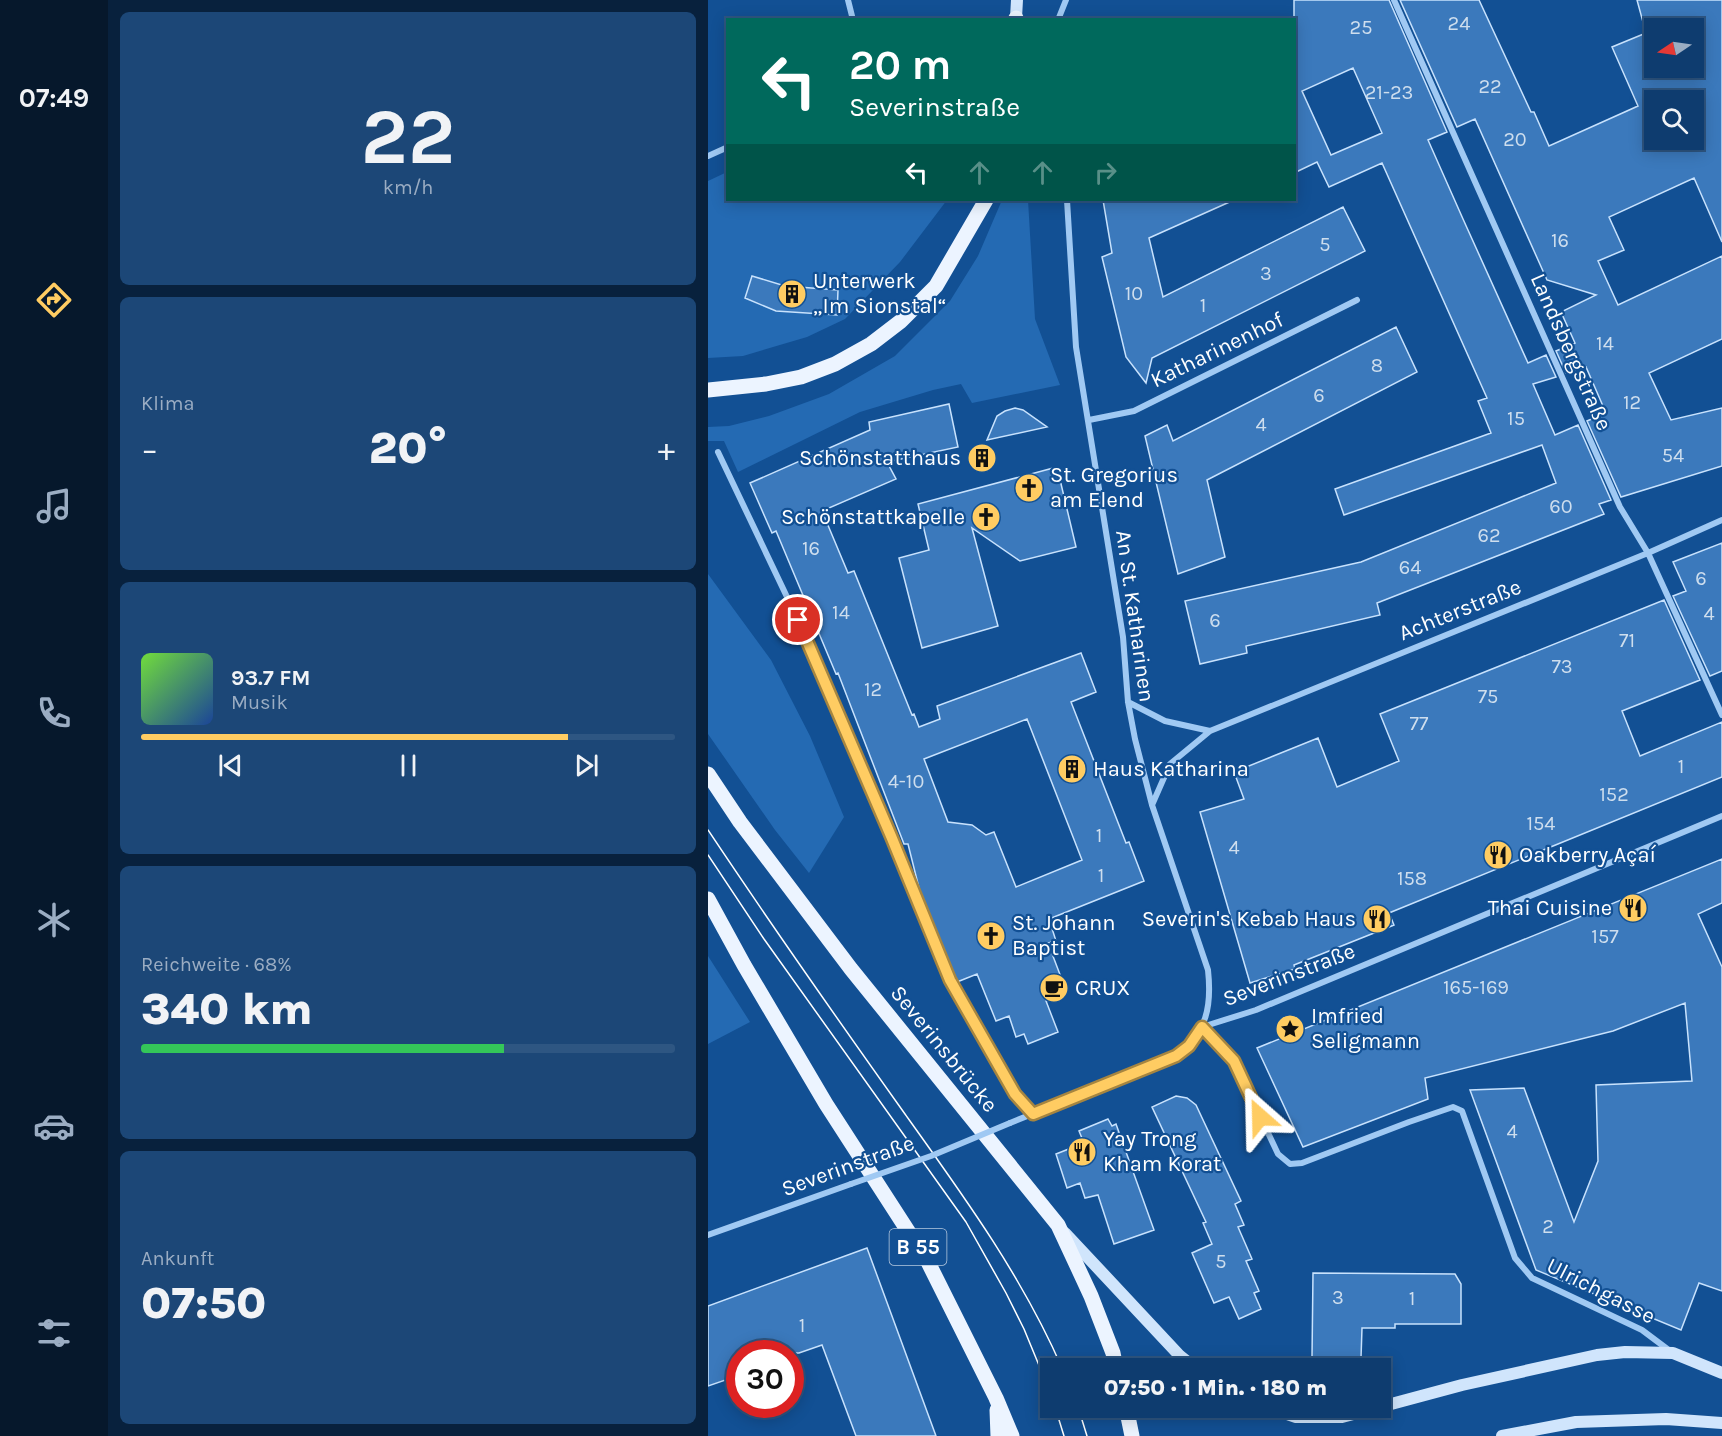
<!DOCTYPE html>
<html lang="de">
<meta charset="utf-8">
<style>
:root{--surface:#0e3c6f;--page:#1c4777;--text:#f1f3f6;--muted:#9badc3;--line:#2e5682;--accent:#ffcc62}
body{margin:0;font-family:Karla,sans-serif;background:var(--page);color:var(--text);height:100vh;display:flex;flex-direction:column;font-size:22px;white-space:nowrap}
*{box-sizing:border-box;margin:0}
p{font-size:20px;color:var(--muted)}
.icon{flex:none;width:33px;height:33px;fill:none;stroke:currentColor;stroke-width:2;stroke-linecap:round;stroke-linejoin:round}
.map{position:relative;flex:1;overflow:hidden}
.drawer{display:flex;flex-direction:column;gap:12px;padding:12px;background:#08213d;width:600px}
.drawer>*{flex:none}
.hud{position:absolute;left:18px;top:18px;width:570px;height:183px;border-radius:0px;box-shadow:0 3px 15px #0003,0 0 0 2px var(--line);background:#00695c;color:#fff;overflow:hidden}
.needle{width:39px;rotate:257deg}
.fabs{position:absolute;left:936px;top:18px;display:grid;gap:12px}
.fabs a{display:grid;place-items:center;width:60px;height:60px;border-radius:0px;background:var(--surface);box-shadow:0 3px 15px #0003,0 0 0 2px var(--line);font-size:30px}
.speed{position:absolute;left:18px;top:1340px;display:flex;gap:12px;font-size:30px;font-weight:700;text-align:center}
.speed>*{display:grid;place-content:center;width:78px;height:78px;border-radius:50%;background:var(--surface);box-shadow:0 3px 15px #0003,0 0 0 2px var(--line);line-height:1}
.speed .limit{border:9px solid #d22;background:#fff;color:#111}
.pin{position:absolute;display:grid;place-items:center;width:51px;height:51px;color:#fff;margin:-26px;border:3px solid #fff;border-radius:50%;box-shadow:0 2px 6px #0007}
.me{position:absolute;width:66px;margin:-33px;rotate:335deg;stroke-linejoin:round;filter:drop-shadow(0 0 4px #0008)}
.turn{display:flex;align-items:center;gap:21px;height:126px;padding:0 24px;font-size:27px}
.turn .icon{width:78px;height:78px;stroke-width:2.5}
.turn b{display:block;font-size:42px;line-height:51px}
.lanes{display:flex;align-items:center;height:57px;padding:0 24px;background:#0003;justify-content:center;gap:30px;direction:ltr}
.lanes .off{opacity:.35}
.big{font-size:45px;font-weight:800;line-height:1.1}
.drawer .widget{flex:1;display:flex;flex-direction:column;justify-content:center;gap:9px;min-width:0;padding:0 21px;border-radius:9px;background:var(--page)}
.drawer .dial{align-items:center;gap:0}
.dial b{font-size:78px;line-height:1}
.song{display:flex;align-items:center;gap:18px}
.cover{width:72px;height:72px;border-radius:9px;background:linear-gradient(135deg,hsl(100 70% 55%),hsl(220 70% 35%))}
.played{height:6px;border-radius:3px;background:linear-gradient(90deg,var(--accent) 80%,var(--line) 80%)}
.keys{display:flex;justify-content:space-around;direction:ltr}
.heat{display:flex;justify-content:space-between;align-items:center;font-size:33px;direction:ltr}
.charge{height:9px;border-radius:4px;background:linear-gradient(90deg,#34c759 68%,var(--line) 0)}
.trip{position:absolute;left:332px;top:1358px;width:351px;height:60px;border-radius:0px;background:var(--surface);box-shadow:0 3px 15px #0003,0 0 0 2px var(--line);font-weight:800;line-height:60px;text-align:center}
main{display:flex;flex:1;min-height:0}
.dock{display:flex;flex-direction:column;width:108px;justify-content:space-around;align-items:center;background:#06182c;color:var(--muted)}
.dock .icon{width:42px;height:42px}
.dock .on{color:var(--accent)}
.dock b{font-size:27px;color:var(--text)}
.map>svg:first-child{display:block}
.green{fill:#246ab3}
.building{fill:#3b79bc;stroke:#c8e2fd;stroke-width:1.5;fill-rule:evenodd}
.lines{fill:none;stroke-linecap:round;stroke-linejoin:round}
.street{stroke:#a0c9f3;stroke-width:6}
.secondary{stroke:#d0e5fc;stroke-width:12}
.primary{stroke:#ecf4ff;stroke-width:15}
.tram{stroke:#fff;stroke-width:1.5}
.street-bridge{stroke:#a0c9f3;stroke-width:6}
.route-casing{stroke:#a68540;stroke-width:15}
.route{stroke:#ffcc62;stroke-width:10}
.labels{text-anchor:middle;dominant-baseline:central;stroke-width:4.5;stroke-linejoin:round;paint-order:stroke}
.number-label{font-size:20px;fill:#cedeee}
.shield{fill:#125094;stroke:#b8cadf;stroke-width:1.5}
.shield-label{font-size:21px;font-weight:bold;fill:#fff}
.poi-label{font-size:22px;fill:#fff;stroke:#125094;text-anchor:start}
.street-label{font-size:22px;fill:#fff;stroke:#125094}
</style>
<main>
<nav class="dock">
<b>07:49</b>
<svg class="icon on" aria-label="directions" viewBox="0 0 24 24"><path d="M12 3l9 9-9 9-9-9zM9 14v-3h6M13 9l2 2-2 2"/></svg>
<svg class="icon" aria-label="music" viewBox="0 0 24 24"><path d="M9 18V5l10-2v13"/><circle cx="6" cy="18" r="3"/><circle cx="16" cy="16" r="3"/></svg>
<svg class="icon" aria-label="phone" viewBox="0 0 24 24"><path d="M5 4h4l2 5-3 2q2 4 5 5l2-3 5 2v4C11 20 4 13 5 4z"/></svg>
<svg class="icon" aria-label="climate" viewBox="0 0 24 24"><path d="M12 3v18M4 7l16 10M4 17L20 7"/></svg>
<svg class="icon" aria-label="car" viewBox="0 0 24 24"><path d="M5 17H2v-5l4-1 3-4h7l3 4 3 1v5h-3M9 17h6M6 11h13"/><circle cx="7" cy="17" r="2"/><circle cx="17" cy="17" r="2"/></svg>
<svg class="icon" aria-label="filters" viewBox="0 0 24 24"><path d="M4 7h16M4 17h16"/><circle cx="9" cy="7" r="2"/><circle cx="15" cy="17" r="2"/></svg>
</nav>
<section class="drawer">
<div class="widget dial"><b>22</b><p>km/h</p></div>
<div class="widget"><p>Klima</p>
<div class="heat"><a>−</a><b class="big">20°</b><a>+</a></div>
</div>
<div class="widget">
<div class="song"><i class="cover"></i><div><b>93.7 FM</b><p>Musik</p></div></div>
<div class="played"></div>
<div class="keys"><svg class="icon" aria-label="previous" viewBox="0 0 24 24"><path d="M18 5L8 12l10 7zM5 5v14"/></svg><svg class="icon" aria-label="pause" viewBox="0 0 24 24"><path d="M8 5v14M16 5v14"/></svg><svg class="icon" aria-label="next" viewBox="0 0 24 24"><path d="M6 5l10 7-10 7zM19 5v14"/></svg></div>
</div>
<div class="widget"><p>Reichweite · 68%</p><b class="big">340 km</b><div class="charge"></div></div>
<div class="widget"><p>Ankunft</p><b class="big">07:50</b></div>
</section>
<div class="map">
<svg width="1014" height="1436" viewBox="0 0 1014 1436">
<rect width="100%" height="100%" fill="#125094"/>
<path class="green" d="M19,172L20,200H239L192,262L137,319L99,337L35,356L0,358V181Z
M294,200H320L327,319L352,385L264,403L253,384L225,390L152,412L30,472L16,441H0V427L21,426L61,416L121,394L187,356L242,301L270,256Z
M0,574L63,660L102,736L136,817L101,873L67,830L0,734Z
M0,956L42,1022L0,1044Z"/>
<path class="building" d="M586,0H681L739,132L720,140L755,219L820,363L838,355L848,377L825,384L847,435L870,425L903,500L891,504L896,514L669,603L672,615L538,646L539,653L492,664L477,601L653,562L848,483L834,445L636,515L627,489L783,433L770,401L779,398L674,163L621,187L609,162L586,173ZM645,68L674,133L623,155L594,91Z
M692,0H771L823,112H826L841,146L930,106L904,47L938,33L929,0H1014V242L986,178L901,217L916,250L890,261L910,305L1014,256V339L941,373L963,420L1014,408V466L913,497L879,421L898,413L878,367L858,373L848,351L867,343L853,312L888,295L839,280L767,119L749,127ZM946,28H986V68H946ZM946,100H986V140H946Z
M395,200H526L441,238L455,297L635,207L657,251L444,358L438,383L418,357L394,257L404,253Z
M44,276L77,286L130,290L129,315L68,311L37,298Z
M688,327L709,372L499,480L517,557L470,574L437,436L459,425L465,441Z
M241,404L250,447L179,462L188,479L114,511L140,573L146,571L204,715L206,714L211,727L232,719L229,706L373,653L388,692L363,702L418,843L421,842L436,881L341,919L348,941L340,943L359,993L338,1001L350,1032L320,1044L316,1034L308,1037L301,1016L288,1021L269,974L249,982L247,978L213,896L200,844H196L130,673L128,674L68,531L64,533L42,483L162,430L161,422ZM319,719L374,860L308,887L286,832L278,835L264,825L240,822L216,759Z
M307,408L315,410L339,427L279,440L289,416L297,411Z
M349,467L368,547L312,561L264,528L290,626L214,648L191,558L221,550L210,504Z
M1014,543V671L1002,676L965,596L978,591L965,562Z
M956,600L992,680L914,711L932,756L1014,722V777L681,913L686,925L586,965L587,969L542,983L492,812L536,799L526,772L610,738L629,787L691,761L672,714Z
M1014,859V903L990,914L1014,967V1291L991,1283L973,1330L828,1270L762,1090L816,1088L866,1222L890,1161L888,1085L984,1081L977,1003L905,1031L717,1078L720,1099L595,1147L549,1048Z
M468,1096L479,1098L488,1105L533,1201L527,1204L536,1225L530,1227L544,1259L538,1261L551,1291L546,1293L553,1309L531,1319L521,1297L506,1303L484,1253L504,1244L495,1223L498,1222L444,1107Z
M400,1119L404,1126L408,1124L446,1230L406,1244L390,1195L377,1198L372,1183L359,1188L348,1154L376,1143L371,1131Z
M159,1248L228,1436H148L114,1345L91,1353H32V1375L0,1386V1306Z
M605,1273L747,1274L753,1284V1324H687V1328H654L653,1358H604Z"/>
<g class="lines">
<path class="street" d="M140,0L145,20
M686,0L912,507L940,553L1014,715
M350,20L358,0
M0,156L20,147
M381,420L426,411L649,300
M10,452L90,620L183,836L242,980L307,1094L325,1114
M420,702L457,721L502,731
M444,805L462,764L502,731L940,553L1014,520
M494,1027L526,1061L570,1154L582,1164L594,1163L701,1122L745,1107L754,1111L807,1258L824,1278L934,1330L962,1351
M494,1027L548,1010L1014,816
M302,1123L468,1056C499,1032 504,1007 500,970L444,805L427,739L420,702L415,637L368,347L359,200
M0,1235L143,1184"/>
<path class="secondary" d="M308,18L309,0
M357,1233L472,1356L487,1368
M559,1407L588,1417H634L672,1407
M672,1407L754,1385L889,1355L917,1352L965,1353L1014,1373
M794,1436L868,1422L958,1419L1014,1423"/>
<path class="primary" d="M307,20L308,18
M0,390L58,384L93,377L127,364L163,344L193,321L228,286L278,200
M0,774L32,822L143,969L350,1225L383,1296L405,1353L408,1368
M0,899L36,965L118,1104L220,1262L288,1398L304,1436
M418,1407L424,1436
M289,1410L290,1436"/>
<path class="tram" d="M0,830C64,926 130,1020 197,1114C255,1195 314,1276 354,1368
M0,855L56,939L258,1222L298,1293L316,1329L342,1392
M347,1407L356,1436
M370,1407L379,1436"/>
<path class="street-bridge" d="M143,1184L223,1156L302,1123"/>
</g>
<g class="lines">
<g class="route-casing">
<path id="route" d="M90,620L183,836L242,980L307,1094L325,1114L468,1056L481,1046L494,1027L526,1061L552,1117"/>
</g>
<use href="#route" class="route"/>
</g>
<defs>
<g id="building-disc" transform="scale(1.5)"><circle r="9.5" fill="#ffcc62" stroke="#125094"/><path d="M-4-6H4V6H1V3H-1V6H-4ZM-2.5-4.3h1.7v1.8h-1.7ZM.8-4.3h1.7v1.8H.8ZM-2.5-1h1.7V.8h-1.7ZM.8-1h1.7V.8H.8Z" fill="#111"/></g>
<g id="church-disc" transform="scale(1.5)"><circle r="9.5" fill="#ffcc62" stroke="#125094"/><path d="M-1.2-6h2.4v3.5h3.3v2.4h-3.3V6h-2.4V-.1h-3.3v-2.4h3.3Z" fill="#111"/></g>
<g id="restaurant-disc" transform="scale(1.5)"><circle r="9.5" fill="#ffcc62" stroke="#125094"/><path d="M-5-6h1v4h1v-4h1v4h1v-4h1v5L-1.5 .5V6h-2V.5L-5-1ZM5-6V6H3V1.5H1.5Q1.5-4 5-6Z" fill="#111"/></g>
<g id="cafe-disc" transform="scale(1.5)"><circle r="9.5" fill="#ffcc62" stroke="#125094"/><path d="M-5.5-4.5H6V0H3Q3 3.5 0 3.5H-2.5Q-5.5 3.5-5.5 0ZM3-3.2v2h1.7v-2ZM-6 4.5H4V6H-6Z" fill="#111"/></g>
<g id="sight-disc" transform="scale(1.5)"><circle r="9.5" fill="#ffcc62" stroke="#125094"/><path d="M0-6L1.8-2.2L6-1.7L2.9 1.2L3.7 5.4L0 3.3L-3.7 5.4L-2.9 1.2L-6-1.7L-1.8-2.2Z" fill="#111"/></g>
</defs>
<g fill-rule="evenodd">
<use href="#building-disc" x="84" y="294"/>
<use href="#building-disc" x="274" y="458"/>
<use href="#church-disc" x="321" y="488"/>
<use href="#church-disc" x="278" y="517"/>
<use href="#building-disc" x="364" y="769"/>
<use href="#restaurant-disc" x="790" y="855"/>
<use href="#restaurant-disc" x="925" y="908"/>
<use href="#restaurant-disc" x="669" y="919"/>
<use href="#church-disc" x="283" y="936"/>
<use href="#cafe-disc" x="346" y="988"/>
<use href="#sight-disc" x="582" y="1029"/>
<use href="#restaurant-disc" x="374" y="1152"/>
</g>
<g class="labels">
<g class="number-label">
<text x="751" y="23">24</text>
<text x="653" y="27">25</text>
<text x="782" y="86">22</text>
<text x="681" y="92">21-23</text>
<text x="807" y="139">20</text>
<text x="852" y="240">16</text>
<text x="617" y="244">5</text>
<text x="558" y="273">3</text>
<text x="426" y="293">10</text>
<text x="495" y="305">1</text>
<text x="897" y="343">14</text>
<text x="669" y="365">8</text>
<text x="611" y="395">6</text>
<text x="924" y="402">12</text>
<text x="808" y="418">15</text>
<text x="553" y="424">4</text>
<text x="965" y="455">54</text>
<text x="853" y="506">60</text>
<text x="781" y="535">62</text>
<text x="103" y="548">16</text>
<text x="702" y="567">64</text>
<text x="993" y="578">6</text>
<text x="133" y="612">14</text>
<text x="1001" y="613">4</text>
<text x="507" y="620">6</text>
<text x="919" y="640">71</text>
<text x="854" y="666">73</text>
<text x="165" y="689">12</text>
<text x="780" y="696">75</text>
<text x="711" y="723">77</text>
<text x="973" y="766">1</text>
<text x="198" y="781">4-10</text>
<text x="906" y="794">152</text>
<text x="833" y="823">154</text>
<text x="391" y="835">1</text>
<text x="526" y="847">4</text>
<text x="393" y="875">1</text>
<text x="704" y="878">158</text>
<text x="897" y="936">157</text>
<text x="768" y="987">165-169</text>
<text x="804" y="1131">4</text>
<text x="840" y="1226">2</text>
<text x="513" y="1261">5</text>
<text x="630" y="1297">3</text>
<text x="704" y="1298">1</text>
<text x="94" y="1325">1</text>
</g>
<rect class="shield" x="181.5" y="1229" width="57" height="36" rx="4.5"/>
<g class="shield-label">
<text x="210" y="1247">B 55</text>
</g>
<g class="poi-label">
<text x="105" y="281">Unterwerk<tspan x="105" dy="25">„Im Sionstal“</tspan></text>
<text x="253" y="458" text-anchor="end">Schönstatthaus</text>
<text x="342" y="475">St. Gregorius<tspan x="342" dy="25">am Elend</tspan></text>
<text x="257" y="517" text-anchor="end">Schönstattkapelle</text>
<text x="385" y="769">Haus Katharina</text>
<text x="811" y="855">Oakberry Açaí</text>
<text x="904" y="908" text-anchor="end">Thai Cuisine</text>
<text x="648" y="919" text-anchor="end">Severin's Kebab Haus</text>
<text x="304" y="923">St. Johann<tspan x="304" dy="25">Baptist</tspan></text>
<text x="367" y="988">CRUX</text>
<text x="603" y="1016">Imfried<tspan x="603" dy="25">Seligmann</tspan></text>
<text x="395" y="1139">Yay Trong<tspan x="395" dy="25">Kham Korat</tspan></text>
</g>
<g class="street-label">
<text transform="translate(509 350) rotate(-26)">Katharinenhof</text>
<text transform="translate(863 352) rotate(66)">Landsbergstraße</text>
<text transform="translate(752 610) rotate(-22)">Achterstraße</text>
<text transform="translate(427 616) rotate(82)">An St. Katharinen</text>
<text transform="translate(581 975) rotate(-21)">Severinstraße</text>
<text transform="translate(236 1049) rotate(51)">Severinsbrücke</text>
<text transform="translate(140 1166) rotate(-20)">Severinstraße</text>
<text transform="translate(893 1291) rotate(27)">Ulrichgasse</text>
</g>
</g>
</svg>
<div class="fabs">
<a><svg class="needle" viewBox="-14 -14 28 28"><path d="M0-13l5 13h-10z" fill="#e53935"/><path d="M0 13l5-13h-10z" fill="#9badc3"/></svg></a>
<a><svg class="icon" aria-label="search" viewBox="0 0 24 24"><circle cx="10" cy="10" r="6"/><path d="M15 15l6 6"/></svg></a>
</div>
<div class="speed"><div class="limit">30</div></div>
<div class="pin" style="left:90px;top:620px;background:#d93025"><svg class="icon" aria-label="arrive" viewBox="0 0 24 24"><path d="M6 21V4h12l-3 4 3 4H6"/></svg></div>
<svg class="me" style="left:552px;top:1117px" viewBox="-20 -20 40 40"><path d="M0-17L14 15 0 8-14 15z" fill="#ffcc62" stroke="#fff" stroke-width="4"/></svg>
<div class="trip">07:50 · 1 Min. · 180 m</div>
<div class="hud">
<div class="turn"><svg class="icon" aria-label="left" viewBox="0 0 24 24"><path d="M17 20v-9H6M10 6l-5 5 5 5"/></svg><div><b>20 m</b>Severinstraße</div></div>
<div class="lanes"><svg class="icon" aria-label="left" viewBox="0 0 24 24"><path d="M17 20v-9H6M10 6l-5 5 5 5"/></svg><svg class="icon off" aria-label="ahead" viewBox="0 0 24 24"><path d="M12 20V5M6 11l6-6 6 6"/></svg><svg class="icon off" aria-label="ahead" viewBox="0 0 24 24"><path d="M12 20V5M6 11l6-6 6 6"/></svg><svg class="icon off" aria-label="right" viewBox="0 0 24 24"><path d="M7 20v-9h11M14 6l5 5-5 5"/></svg></div>
</div>
</div>
</main>
